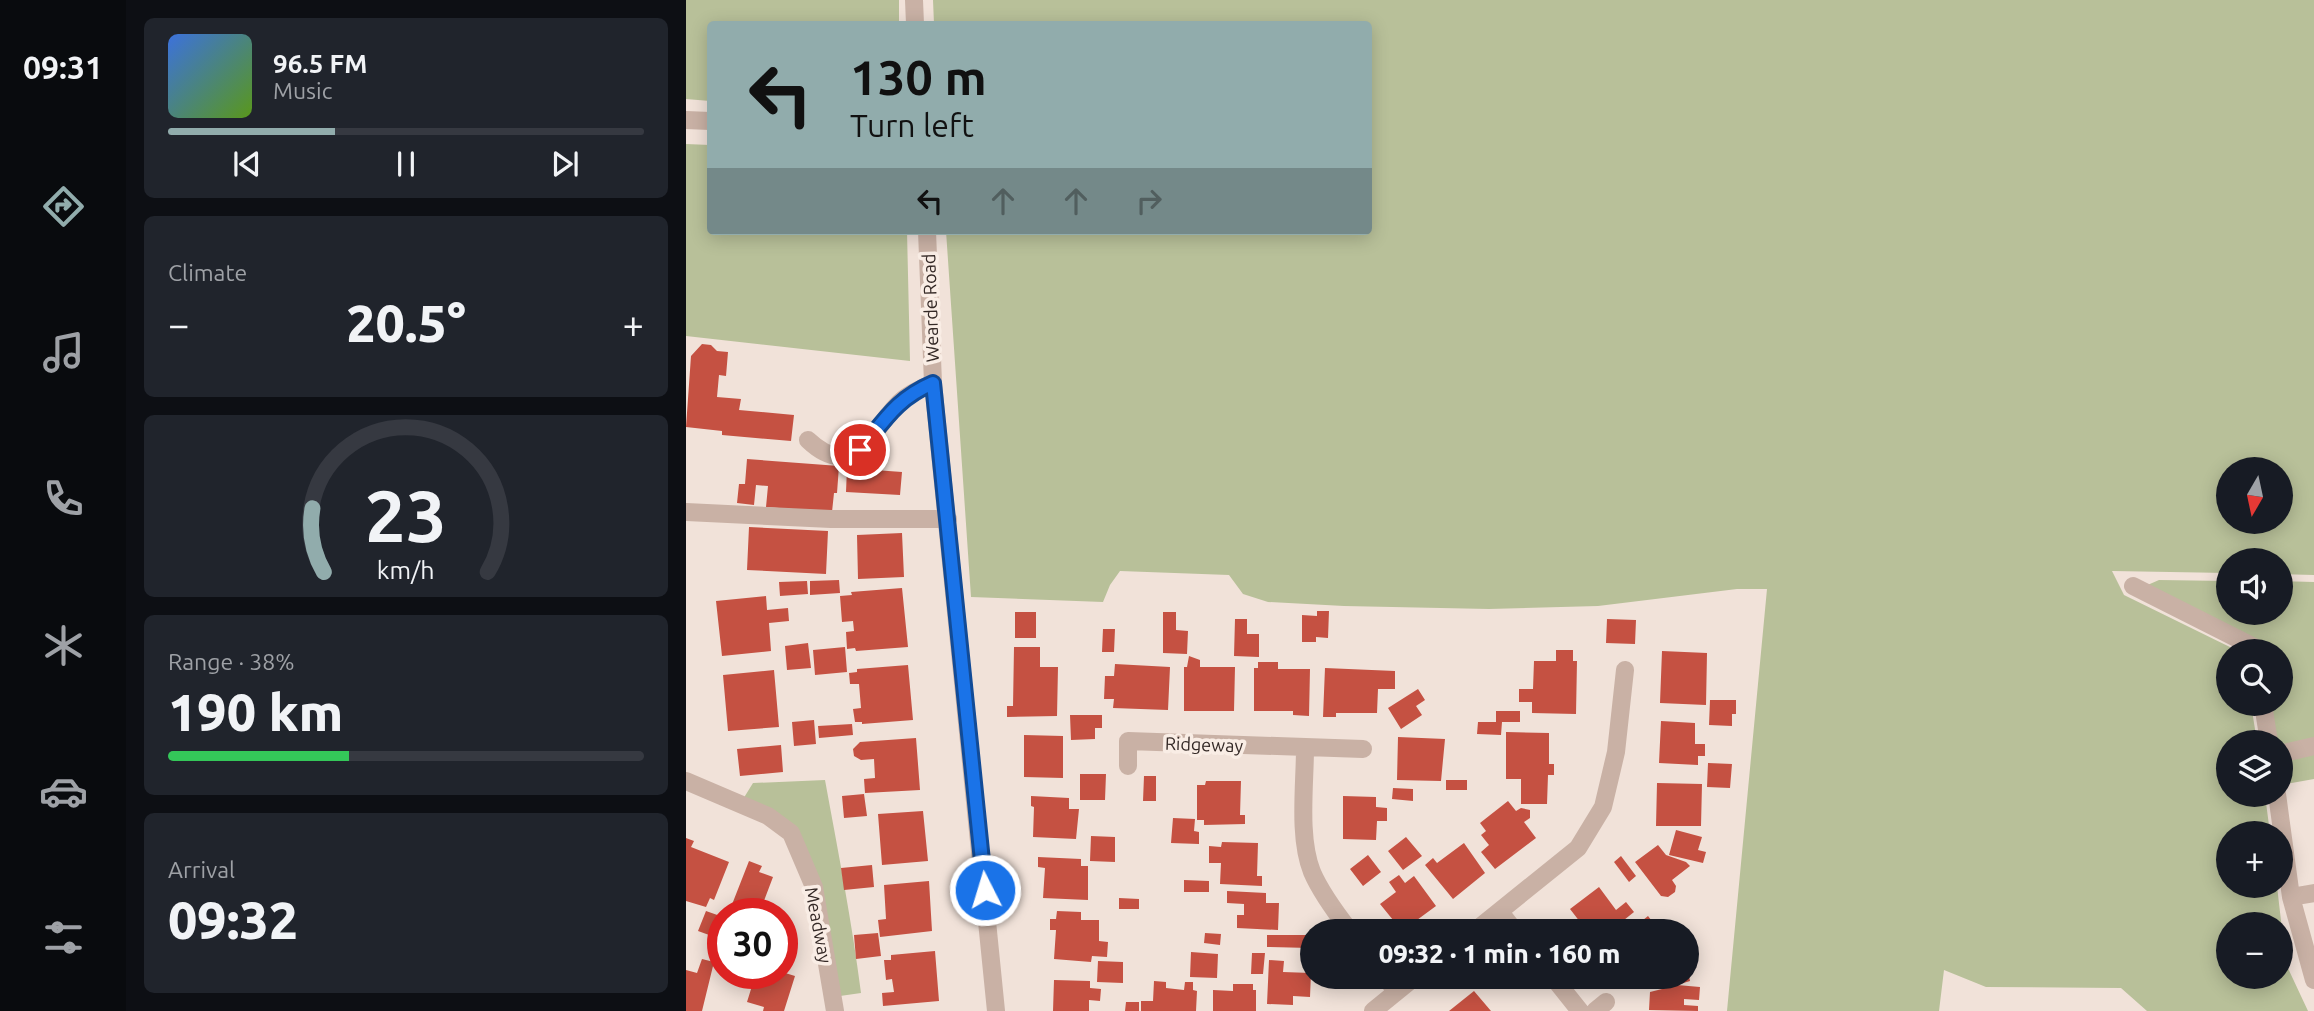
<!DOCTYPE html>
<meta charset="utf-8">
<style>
:root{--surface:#171b24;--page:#20242c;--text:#f1f3f6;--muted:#9ea1a6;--line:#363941;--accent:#91acac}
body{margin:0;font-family:Ubuntu,sans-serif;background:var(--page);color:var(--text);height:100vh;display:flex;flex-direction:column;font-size:26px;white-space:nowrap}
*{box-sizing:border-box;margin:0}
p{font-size:23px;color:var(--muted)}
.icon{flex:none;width:38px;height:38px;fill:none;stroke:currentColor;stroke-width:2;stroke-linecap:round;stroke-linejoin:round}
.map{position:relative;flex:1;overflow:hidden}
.drawer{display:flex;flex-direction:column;gap:18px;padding:18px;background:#0d0f14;width:560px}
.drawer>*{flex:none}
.hud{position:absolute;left:21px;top:21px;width:665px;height:214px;border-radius:7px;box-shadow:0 4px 18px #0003;background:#91acac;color:#111;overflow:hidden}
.needle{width:46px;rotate:189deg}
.tools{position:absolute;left:1530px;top:457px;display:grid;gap:14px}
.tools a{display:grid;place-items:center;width:77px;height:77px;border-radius:50%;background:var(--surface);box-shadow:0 4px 18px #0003;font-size:35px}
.speed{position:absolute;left:21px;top:898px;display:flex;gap:14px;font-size:35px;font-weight:700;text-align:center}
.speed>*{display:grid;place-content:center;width:91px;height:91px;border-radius:50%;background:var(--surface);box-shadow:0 4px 18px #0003;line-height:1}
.speed .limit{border:10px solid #d22;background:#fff;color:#111}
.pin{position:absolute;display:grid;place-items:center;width:60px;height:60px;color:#fff;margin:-30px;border:4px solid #fff;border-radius:50%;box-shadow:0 2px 7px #0007}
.me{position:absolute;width:77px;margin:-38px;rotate:355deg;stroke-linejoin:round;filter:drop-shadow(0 0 5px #0008)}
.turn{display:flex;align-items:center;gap:24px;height:147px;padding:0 28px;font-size:32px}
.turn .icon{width:91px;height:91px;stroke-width:2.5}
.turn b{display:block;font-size:49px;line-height:60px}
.lanes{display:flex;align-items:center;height:66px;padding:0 28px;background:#0003;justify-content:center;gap:35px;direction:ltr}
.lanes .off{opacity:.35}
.big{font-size:52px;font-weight:800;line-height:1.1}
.drawer .widget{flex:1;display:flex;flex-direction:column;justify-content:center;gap:10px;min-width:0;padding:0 24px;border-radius:10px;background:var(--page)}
.drawer .dial{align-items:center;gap:0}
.dial svg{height:182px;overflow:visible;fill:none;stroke:var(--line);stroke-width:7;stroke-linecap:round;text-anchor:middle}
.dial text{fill:var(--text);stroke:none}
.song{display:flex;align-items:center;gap:21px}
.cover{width:84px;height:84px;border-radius:10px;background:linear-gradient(135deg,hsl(220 70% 55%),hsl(90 70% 35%))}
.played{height:7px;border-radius:4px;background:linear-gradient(90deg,var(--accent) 35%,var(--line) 35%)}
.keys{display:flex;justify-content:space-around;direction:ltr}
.heat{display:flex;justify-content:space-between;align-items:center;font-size:38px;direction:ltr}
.charge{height:10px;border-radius:5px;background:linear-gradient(90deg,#34c759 38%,var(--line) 0)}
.trip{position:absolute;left:614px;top:919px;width:399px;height:70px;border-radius:35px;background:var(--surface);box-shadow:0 4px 18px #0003;font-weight:800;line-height:70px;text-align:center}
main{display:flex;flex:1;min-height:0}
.dock{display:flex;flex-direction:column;width:126px;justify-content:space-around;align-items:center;background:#090b0e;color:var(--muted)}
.dock .icon{width:49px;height:49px}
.dock .on{color:var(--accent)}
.dock b{font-size:32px;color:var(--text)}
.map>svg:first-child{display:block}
.green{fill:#b8c099;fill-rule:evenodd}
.building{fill:#c55142}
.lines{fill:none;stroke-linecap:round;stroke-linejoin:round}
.minor{stroke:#c9b1a5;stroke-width:18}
.route-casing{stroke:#114b97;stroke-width:18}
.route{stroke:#1a73e8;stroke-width:12}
.labels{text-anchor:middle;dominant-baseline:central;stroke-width:7;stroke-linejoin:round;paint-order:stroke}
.street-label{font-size:18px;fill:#342926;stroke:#f9ede5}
</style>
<main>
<nav class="dock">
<b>09:31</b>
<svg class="icon on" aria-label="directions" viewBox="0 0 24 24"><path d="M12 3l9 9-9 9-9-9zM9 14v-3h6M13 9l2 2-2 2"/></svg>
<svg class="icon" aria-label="music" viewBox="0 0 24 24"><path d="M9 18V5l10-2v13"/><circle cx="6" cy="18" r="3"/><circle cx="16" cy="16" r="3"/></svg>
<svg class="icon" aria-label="phone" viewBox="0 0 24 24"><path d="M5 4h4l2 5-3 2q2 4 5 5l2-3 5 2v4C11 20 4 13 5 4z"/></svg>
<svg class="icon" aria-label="climate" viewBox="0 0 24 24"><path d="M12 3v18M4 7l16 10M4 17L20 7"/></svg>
<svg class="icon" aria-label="car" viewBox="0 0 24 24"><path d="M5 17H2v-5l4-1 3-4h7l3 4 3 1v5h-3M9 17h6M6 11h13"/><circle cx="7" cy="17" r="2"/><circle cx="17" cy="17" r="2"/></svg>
<svg class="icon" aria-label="filters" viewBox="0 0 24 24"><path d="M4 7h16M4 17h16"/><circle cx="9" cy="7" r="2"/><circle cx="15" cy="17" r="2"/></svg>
</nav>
<section class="drawer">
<div class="widget">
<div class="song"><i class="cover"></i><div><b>96.5 FM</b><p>Music</p></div></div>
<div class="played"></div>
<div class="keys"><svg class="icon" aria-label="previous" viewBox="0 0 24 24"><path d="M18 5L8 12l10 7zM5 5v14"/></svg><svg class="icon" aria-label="pause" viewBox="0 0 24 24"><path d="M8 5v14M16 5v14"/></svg><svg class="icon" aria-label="next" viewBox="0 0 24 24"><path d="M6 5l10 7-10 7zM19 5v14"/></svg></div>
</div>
<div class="widget"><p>Climate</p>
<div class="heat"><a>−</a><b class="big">20.5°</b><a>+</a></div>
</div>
<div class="widget dial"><svg viewBox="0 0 100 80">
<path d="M14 69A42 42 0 1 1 86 69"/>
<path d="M14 69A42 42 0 0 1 9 41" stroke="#91acac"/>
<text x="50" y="56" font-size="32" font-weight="700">23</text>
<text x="50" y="72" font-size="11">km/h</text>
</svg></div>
<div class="widget"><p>Range · 38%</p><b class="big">190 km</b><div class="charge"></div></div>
<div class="widget"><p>Arrival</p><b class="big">09:32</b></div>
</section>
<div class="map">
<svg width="1628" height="1011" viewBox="0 0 1628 1011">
<rect width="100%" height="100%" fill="#f1e2d9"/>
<path class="green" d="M0,0H213V24H24V101L0,99Z
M247,0H1628V575L1594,574V560H1542V573L1426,571L1438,595L1552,651H1542V704H1565L1571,742H1542V794L1579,795L1584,833H1542V886H1591L1600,964L1622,1011H1461L1435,988L1300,987L1258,970L1253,1011H1041L1081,589H1051L912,606L803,609L658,606L582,602L557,594L543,575L434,571L424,585L417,602L285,597L260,231H682V24H248ZM1594,469V522H1542V469ZM1542,924H1594V976H1542Z
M0,144L24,145V231H221L224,361L0,336Z
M1473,580L1542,581V612H1594V581L1628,582V779L1594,785V742H1583L1577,704H1594V651H1569L1450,590Z
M139,780C152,851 166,922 175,993L147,997L105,833L54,804L67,783Z"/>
<path class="building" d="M16,344L25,345L31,351L42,352L40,376L33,375L31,397L55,399L53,410L108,415L105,441L36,435V431L0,427L5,356Z
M61,459L153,466L151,493H148L146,512L80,507L82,486L70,485L68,505L51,503L53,484H59Z
M161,468L216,472L214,495L160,492Z
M63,527L142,531L140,574L61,570Z
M216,533L218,577L172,579L171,535Z
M153,580L154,593L124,595V581Z
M121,581L122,594L94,596L93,582Z
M216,588L222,647L170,651L169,648L161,649L160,632L168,631L167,621L156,622L154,596L166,595L165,592Z
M80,596L81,610L102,608L103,621L83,623L85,651L36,656L30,601Z
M631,611H643L642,638L630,637V642H616V615L631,616Z
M329,612H350V638H329Z
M477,612H490V630L502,631L501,654L477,653Z
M549,619H561V634H573V657L548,656Z
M921,619L950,620L949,644L920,643Z
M417,629H429L428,652H416Z
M122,643L125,668L101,670L99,646Z
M159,647L161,672L129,675L127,650Z
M328,647H354V667H372L371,716L321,717V706H327Z
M870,650H887V661H891L890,714L846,713V702H833V689H847L848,661H870Z
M976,651L1021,653L1020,705L974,703Z
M503,656L514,660V667H549L548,711H498V667H501Z
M572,662H592V669H624L623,716L607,715V711H568V668H572Z
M429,664L484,667L482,710L427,708L428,699H418L419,676H428Z
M222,665L227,720L176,724V722H169L167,709L175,708L173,684H164L163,673L171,672V669Z
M639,668L709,671V689H692L691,713H650V717H637Z
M88,670L93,727L42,731L37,675Z
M732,689L739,700L730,706L736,715L715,729L702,708Z
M1024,700H1050V714H1046V726L1023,725Z
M810,711H834V722H816L815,735L791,734L792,722H810Z
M384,715H416V728H409V739L385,740Z
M128,720L130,744L108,746L106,722Z
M975,721L1009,723V744H1019V756H1012V765L973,763Z
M166,724L167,735L133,738L132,726Z
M820,732L863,733V764H868V775H862L861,804H835V779H820Z
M338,735L377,736V778L338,777Z
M712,737L759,739L755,781L711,780Z
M230,738L234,790L179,793L178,779L189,778L188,759L175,760L168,756L167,749L174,742Z
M95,745L97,772L54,776L51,749Z
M1022,763L1046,764L1044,788L1021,787Z
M394,774H420L419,800H394Z
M458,776H470V801H457Z
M760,780H781V790H760Z
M520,781H555L554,815H559V824L518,825V820H511V785H519Z
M971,783L1016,784L1015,826H970Z
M707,788L727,789V801L706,799Z
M178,794L181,816L158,818L156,796Z
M345,796L383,798V809H393L390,839L347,837L348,807L345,806Z
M657,796L690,797V807L701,808V821H691L690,840L657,839Z
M822,801L830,811L835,808L844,810V818L838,822L850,838L809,869L795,852L803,845L795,835L800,831L794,823Z
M237,811L242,861L196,865L192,814Z
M487,818L509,819L508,831L513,832V844L485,843Z
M990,830L1016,837L1012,850L1020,852L1017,863L983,855Z
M405,836L429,837V862L404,861Z
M720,837L736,856L717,870L702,851Z
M0,838L8,841L5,847L43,862L28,900L24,898L20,907L0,901Z
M536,842L572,843L571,876H576V886L534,884L535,863H523V846L535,847Z
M778,843L799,873L767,899L739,865L747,858L751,863Z
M972,845L980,855L1000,862L1004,866L986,880L990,886L989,892L982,897L975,896L949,862Z
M682,855L695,872L677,886L664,869Z
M935,856L950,876L943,882L928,862Z
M352,857L395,859V866H402V900L357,898L359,868L352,867Z
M63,861L76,866L73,872L87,877L73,914H62L45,907Z
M186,865L188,887L158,890L155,868Z
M713,875L719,883L728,876L750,906L716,931L694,904L710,892L703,882Z
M498,880L523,881V892H498Z
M243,881L246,931L194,937L192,920L200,919L198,885Z
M913,887L930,910L940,902L948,912L938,920L946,929L962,916L969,925L977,919L986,931H901L884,909Z
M541,891L580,893V903H593L592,930L551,928V915H558V904L541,903Z
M433,898L453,899V909H433Z
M20,911L37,917V940L12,931Z
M371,911L395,912V920H413V941L422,942L421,957L406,956L405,962L368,959L370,930H364V919H370Z
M192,933L195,956L170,959L168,935Z
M519,933L535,934L534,945L518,943Z
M581,935H624V948L581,947Z
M249,951L253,1001L197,1006L196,993L208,992L206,979L200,980L198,960H205V955Z
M505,952L532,954L531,978L504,977Z
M566,953H579L577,974H565Z
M16,959L28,962L16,1011H0V970L11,973Z
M583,960L598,961L597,972L625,973L624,997L607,996V1005L581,1004Z
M412,961L437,962V983L411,982Z
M96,972L109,976L98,1011H77L78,1007L61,1002L70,973Z
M944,976H969L953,989Z
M977,976H1003L1004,981L991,985L1014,987L1013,1000L998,999V1005L1012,1006V1011L963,1010L964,992L980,988Z
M368,980L404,981V988L415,989L414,1001L403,1000V1011H367Z
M468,981L480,982V988L498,990L499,982H507V990L511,991L510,1011H455V1001H467Z
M547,984H567V990H570V1011H527V990L547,991Z
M788,991L805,1011H763Z
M440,1002H453V1011H439Z"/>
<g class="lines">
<path class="minor" d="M228,0L229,24
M0,120L24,121
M241,231L247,383L310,1011
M122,440C165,481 184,434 210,406C220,395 234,389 247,383
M0,512L145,519H262
M1447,586L1568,647L1569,651
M1577,704L1583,742
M619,748C619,785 612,837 626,872C635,893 650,913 664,931
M1594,754L1628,746
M442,766V741L677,749
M0,781L82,816L105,833L128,887L149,1011
M1591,794L1605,897L1628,980
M1605,897L1628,893
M814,912L829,931
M789,931L892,848L917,807L930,752L939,670
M699,976L710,992
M866,976L894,1011
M687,1011L730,976
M909,1011L920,1002"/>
</g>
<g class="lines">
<g class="route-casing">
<path id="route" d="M174,450C199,420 210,399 247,383L299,890"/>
</g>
<use href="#route" class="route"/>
</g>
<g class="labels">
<g class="street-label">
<text transform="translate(244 308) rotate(-92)">Wearde Road</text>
<text transform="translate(518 744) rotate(2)">Ridgeway</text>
<text transform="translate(133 925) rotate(79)">Meadway</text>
</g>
</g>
</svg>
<div class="tools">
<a><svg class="needle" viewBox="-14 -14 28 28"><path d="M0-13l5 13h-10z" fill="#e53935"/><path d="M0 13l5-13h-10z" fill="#9ea1a6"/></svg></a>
<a><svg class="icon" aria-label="sound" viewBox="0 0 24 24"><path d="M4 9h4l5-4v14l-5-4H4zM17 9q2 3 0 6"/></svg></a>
<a><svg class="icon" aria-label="search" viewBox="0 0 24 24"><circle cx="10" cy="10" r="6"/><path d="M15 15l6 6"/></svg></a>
<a><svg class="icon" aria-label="layers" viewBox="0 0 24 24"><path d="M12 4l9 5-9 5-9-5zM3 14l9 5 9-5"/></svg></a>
<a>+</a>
<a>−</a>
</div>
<div class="speed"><div class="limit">30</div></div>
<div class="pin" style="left:174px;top:450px;background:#d93025"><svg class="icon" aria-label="arrive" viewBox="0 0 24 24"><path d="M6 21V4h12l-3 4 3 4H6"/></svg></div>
<svg class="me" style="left:299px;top:890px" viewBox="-20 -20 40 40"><circle r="17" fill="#1a73e8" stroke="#fff" stroke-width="3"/><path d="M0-11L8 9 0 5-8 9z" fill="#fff"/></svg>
<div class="trip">09:32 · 1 min · 160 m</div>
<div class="hud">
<div class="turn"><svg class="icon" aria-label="left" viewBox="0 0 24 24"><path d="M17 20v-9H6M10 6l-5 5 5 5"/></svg><div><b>130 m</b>Turn left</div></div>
<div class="lanes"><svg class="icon" aria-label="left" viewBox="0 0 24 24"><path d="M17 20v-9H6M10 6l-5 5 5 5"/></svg><svg class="icon off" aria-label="ahead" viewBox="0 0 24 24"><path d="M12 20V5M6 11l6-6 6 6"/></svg><svg class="icon off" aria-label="ahead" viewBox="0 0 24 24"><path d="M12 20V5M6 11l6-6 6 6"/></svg><svg class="icon off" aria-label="right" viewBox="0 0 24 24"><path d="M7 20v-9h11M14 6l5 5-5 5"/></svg></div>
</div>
</div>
</main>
